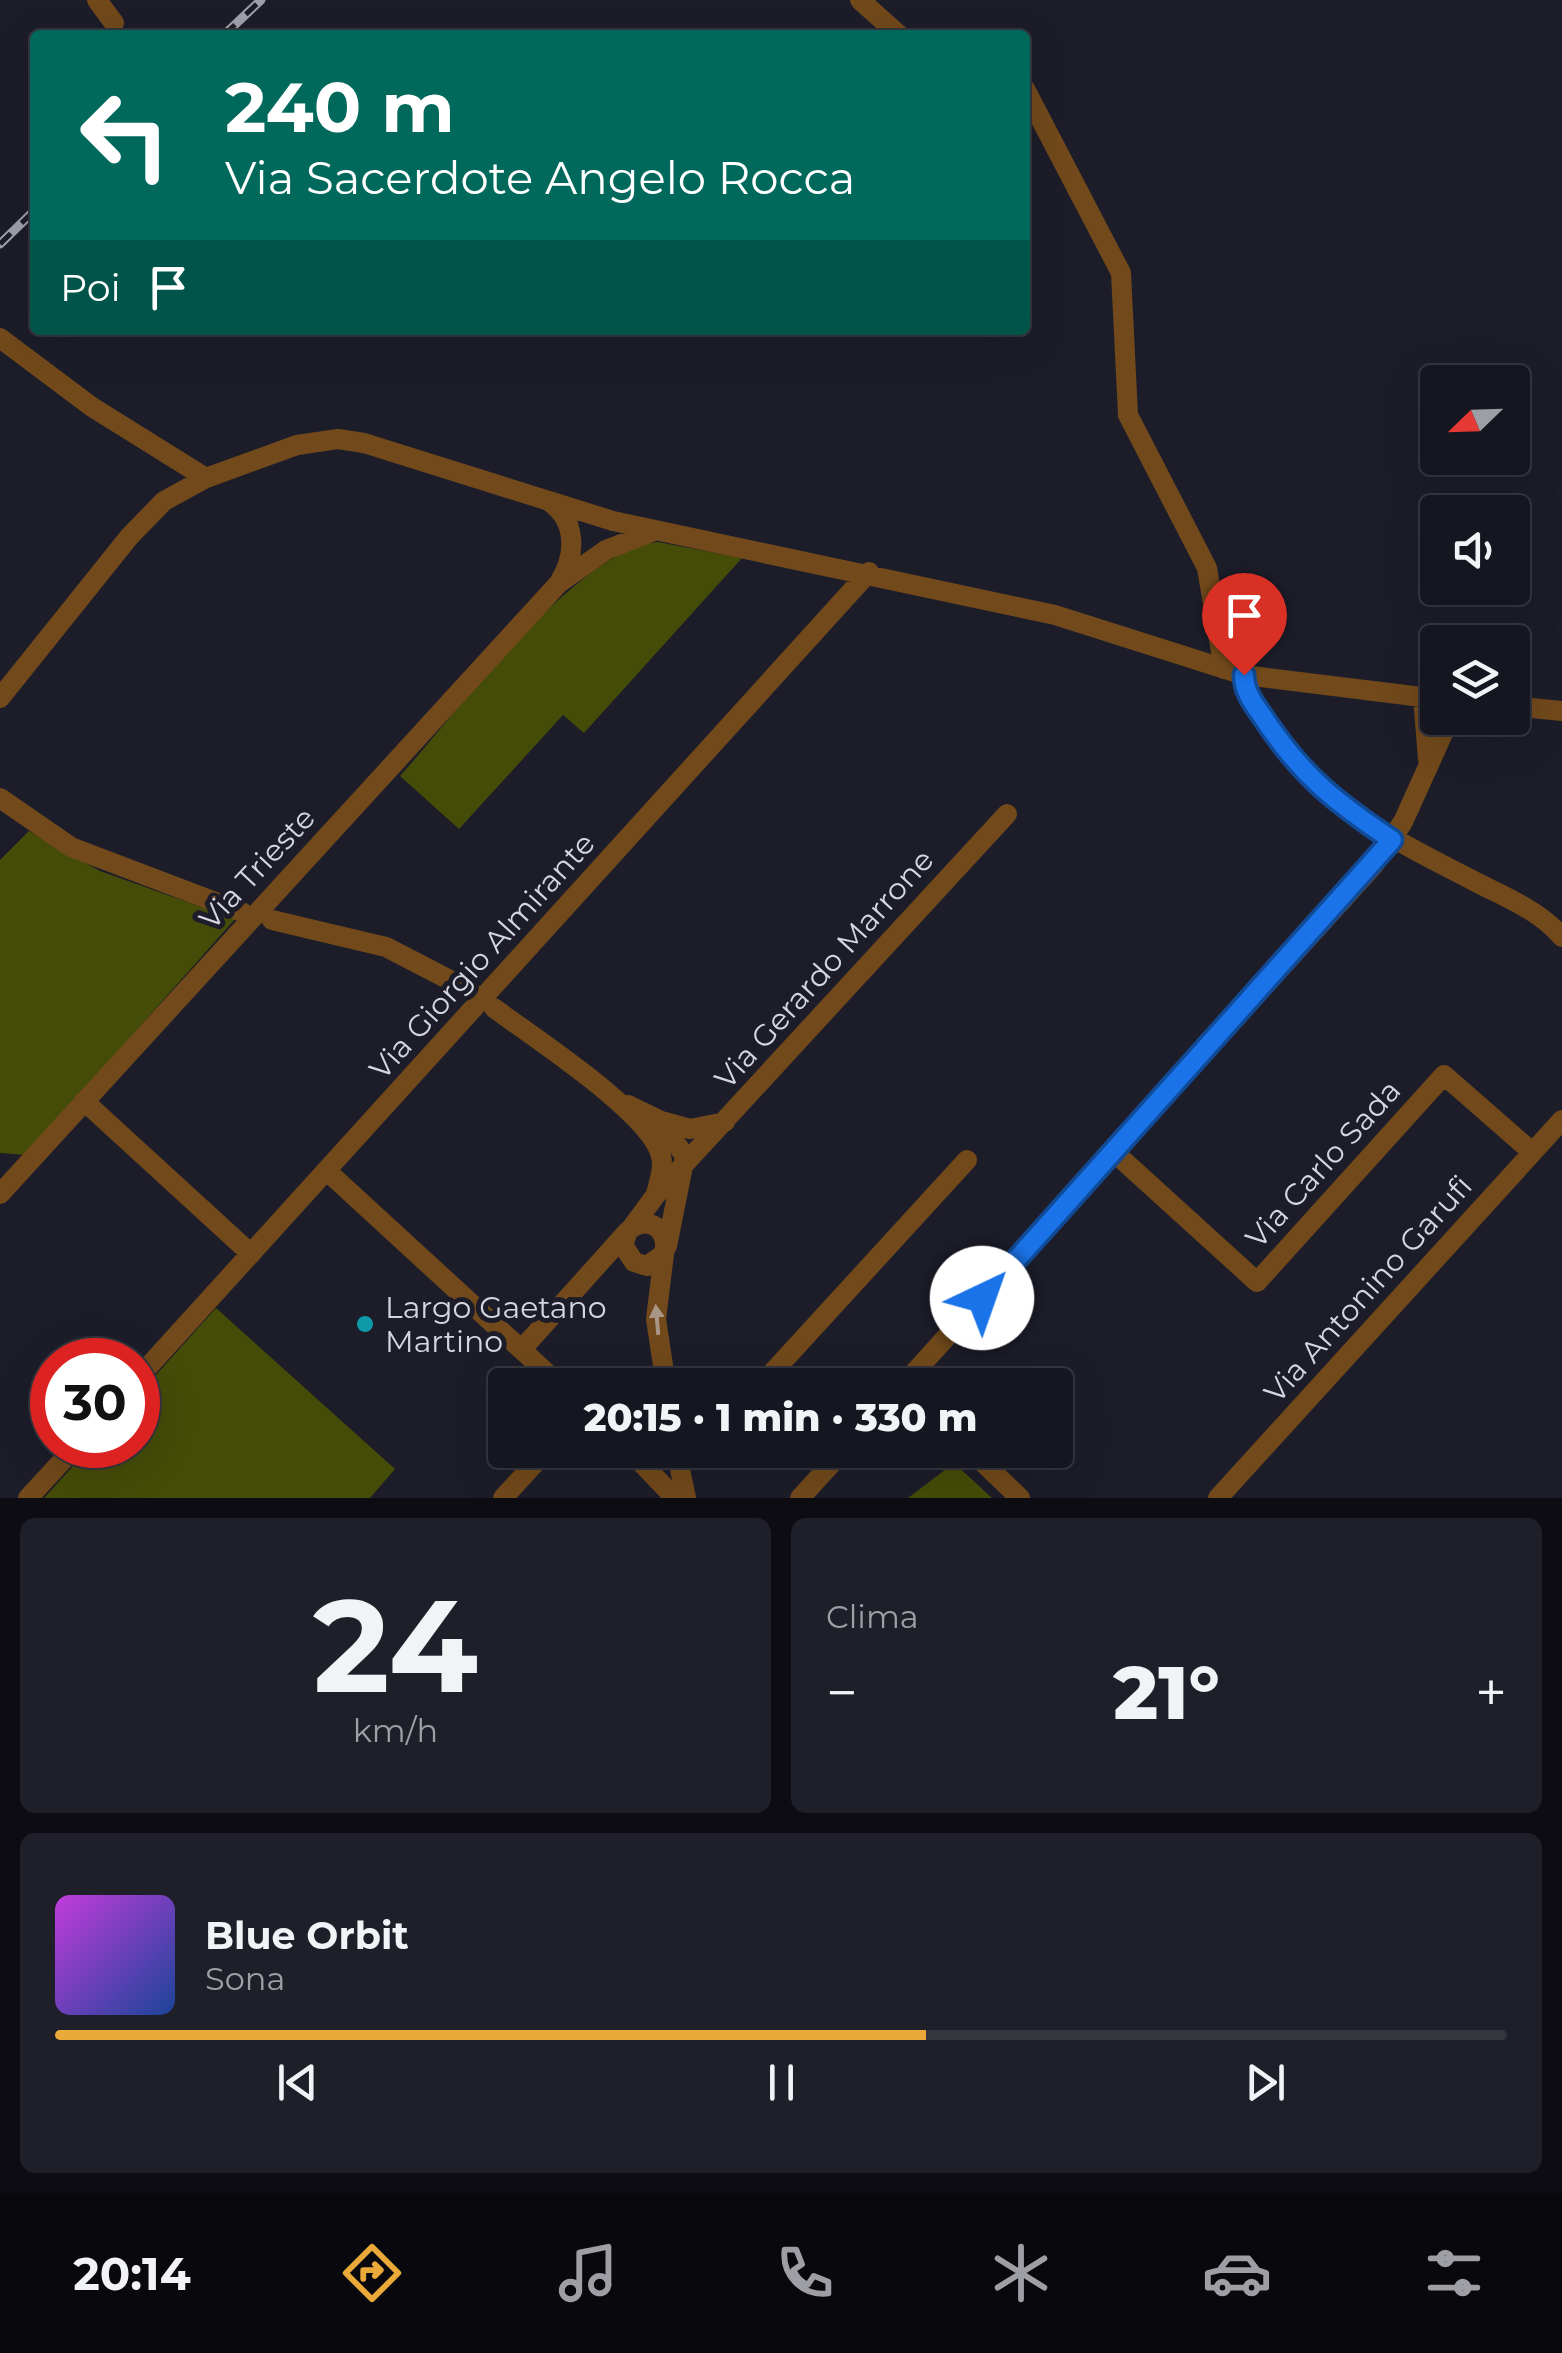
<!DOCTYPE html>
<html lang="it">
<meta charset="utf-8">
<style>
:root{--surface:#161620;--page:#1f1f29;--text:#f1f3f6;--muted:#9e9fa5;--line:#35353e;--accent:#eba939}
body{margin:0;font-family:Montserrat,sans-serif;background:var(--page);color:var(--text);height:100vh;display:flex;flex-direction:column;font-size:38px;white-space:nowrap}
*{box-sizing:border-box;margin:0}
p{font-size:32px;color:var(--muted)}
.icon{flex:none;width:55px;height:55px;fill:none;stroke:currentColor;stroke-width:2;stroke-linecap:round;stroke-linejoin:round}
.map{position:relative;height:1498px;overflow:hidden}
.side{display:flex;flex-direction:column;gap:20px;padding:20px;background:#0c0c12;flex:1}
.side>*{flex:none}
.top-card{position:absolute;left:30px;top:30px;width:1000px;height:305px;border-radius:10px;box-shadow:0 10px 40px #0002,0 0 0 2px var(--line);background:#00695c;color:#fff;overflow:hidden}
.needle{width:65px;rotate:247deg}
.tools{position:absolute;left:1420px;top:365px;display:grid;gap:20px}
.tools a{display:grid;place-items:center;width:110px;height:110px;border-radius:10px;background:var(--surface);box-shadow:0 10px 40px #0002,0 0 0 2px var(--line);font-size:50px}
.speed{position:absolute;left:30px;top:1338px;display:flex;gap:20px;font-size:50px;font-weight:700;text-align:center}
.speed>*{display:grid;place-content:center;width:130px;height:130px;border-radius:50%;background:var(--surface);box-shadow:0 10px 40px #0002,0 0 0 2px var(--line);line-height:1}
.speed .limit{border:15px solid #d22;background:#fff;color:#111}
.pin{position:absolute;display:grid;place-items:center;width:85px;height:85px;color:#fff;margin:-102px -42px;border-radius:50% 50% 50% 0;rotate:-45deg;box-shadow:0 0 10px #0007}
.pin .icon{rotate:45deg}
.me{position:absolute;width:110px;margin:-55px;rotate:42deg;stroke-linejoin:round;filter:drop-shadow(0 0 8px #0008)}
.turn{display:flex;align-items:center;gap:35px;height:210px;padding:0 30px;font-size:45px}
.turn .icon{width:130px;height:130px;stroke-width:2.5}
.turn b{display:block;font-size:70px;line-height:85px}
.then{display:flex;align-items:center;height:95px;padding:0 30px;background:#0003;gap:20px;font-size:38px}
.big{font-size:75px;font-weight:800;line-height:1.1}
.side .card{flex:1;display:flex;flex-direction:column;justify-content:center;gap:15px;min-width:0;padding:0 35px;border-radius:15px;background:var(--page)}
.side .dial{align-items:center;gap:0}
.dial b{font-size:130px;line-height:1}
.song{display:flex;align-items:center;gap:30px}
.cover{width:120px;height:120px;border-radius:15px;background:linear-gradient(135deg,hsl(290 70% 55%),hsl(220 70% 35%))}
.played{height:10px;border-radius:5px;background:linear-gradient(90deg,var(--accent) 60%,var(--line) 60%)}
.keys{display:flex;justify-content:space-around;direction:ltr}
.heat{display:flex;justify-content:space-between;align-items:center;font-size:55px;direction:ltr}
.side .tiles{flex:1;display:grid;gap:20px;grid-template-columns:1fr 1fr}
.card:last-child{grid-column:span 2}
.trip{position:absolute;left:488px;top:1368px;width:585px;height:100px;border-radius:10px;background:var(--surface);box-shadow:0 10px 40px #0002,0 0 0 2px var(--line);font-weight:800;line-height:100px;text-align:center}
.tab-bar{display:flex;height:160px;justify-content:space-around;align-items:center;background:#09090d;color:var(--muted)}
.tab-bar .icon{width:70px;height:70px}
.tab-bar .on{color:var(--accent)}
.tab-bar b{font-size:45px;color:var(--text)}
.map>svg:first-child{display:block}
.green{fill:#454c08}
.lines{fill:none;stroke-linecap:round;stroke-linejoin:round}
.minor{stroke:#71491b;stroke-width:20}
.rail-casing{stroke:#9fa0aa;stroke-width:9}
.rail{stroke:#1d1d2a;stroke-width:5;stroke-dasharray:15;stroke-linecap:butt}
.oneway{fill:#a89787}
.route-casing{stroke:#114b97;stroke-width:25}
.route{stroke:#1a73e8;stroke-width:18}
.culture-dot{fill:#0f9aa8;stroke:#1d1d2a;stroke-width:4}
.labels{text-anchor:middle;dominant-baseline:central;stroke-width:10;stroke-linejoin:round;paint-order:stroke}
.street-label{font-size:30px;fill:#d5d6df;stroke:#1d1d2a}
.poi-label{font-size:30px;fill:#d5d6df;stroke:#1d1d2a;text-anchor:start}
</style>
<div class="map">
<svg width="1562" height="1498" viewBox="0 0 1562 1498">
<rect width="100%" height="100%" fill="#1d1d2a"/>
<path class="green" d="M658,542L742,558L584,733L563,715L459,829L400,776C454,716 579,547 658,542Z
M29,831L100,871L235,919L26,1155L0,1153V860Z
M216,1308L395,1469L370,1498H44L92,1445H138V1395Z
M954,1463L992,1498H908Z"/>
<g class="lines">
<path class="minor" d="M97,0L114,23
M860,0L899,35
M1025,89L1121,273L1128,415L1207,568L1224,669
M0,338L92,407L206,478
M550,502C577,521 576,555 560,581
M1244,675C1244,696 1260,713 1271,729C1321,804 1394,840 1472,880C1504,897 1538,909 1562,937
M1423,697L1428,759
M0,698L129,537L164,501L206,478L297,445L338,439L364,443L613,521L1055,615L1244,675L1438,699
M1512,706L1562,711
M0,798L71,847L242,912
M272,920L386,947L471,991
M494,1008C531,1036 651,1113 661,1156C664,1169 659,1181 656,1194
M84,1101L251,1254
M628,1105L659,1120L685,1156L667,1246
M661,1121L690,1129L725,1122
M1115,1153L1257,1282L1444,1075L1532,1152
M328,1172L560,1385
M0,1194L559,583L606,550L654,531
M633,1226L655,1196L1007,814
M664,1254L656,1319L666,1385
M522,1349L628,1231C648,1214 670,1229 664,1254L647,1266L634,1262L623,1245L628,1231
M138,1378L869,572
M761,1385L967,1160
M903,1385L1373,866L1403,822L1450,718
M633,1450C652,1461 681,1464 699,1450
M676,1450L686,1498
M970,1450L1020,1498
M631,1452L675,1498
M28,1498L77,1445
M503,1498L547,1450
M800,1498L844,1450
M1218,1498L1562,1120"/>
<g class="rail-casing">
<path id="rail" d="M224,35L261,0
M0,244L35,210"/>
</g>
<use href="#rail" class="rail"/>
</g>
<defs><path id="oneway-solid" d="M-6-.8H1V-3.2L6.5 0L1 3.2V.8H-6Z" transform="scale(2.5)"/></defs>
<use class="oneway" href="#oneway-solid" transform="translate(657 1320) rotate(-95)"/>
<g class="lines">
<g class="route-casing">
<path id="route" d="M982,1298L1392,840C1335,802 1301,775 1263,717C1254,704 1244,692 1244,675"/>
</g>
<use href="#route" class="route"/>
</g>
<circle class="culture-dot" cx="365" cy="1324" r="10"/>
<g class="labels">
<g class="street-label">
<text transform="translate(257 868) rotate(-47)">Via Trieste</text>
<text transform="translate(482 956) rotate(-48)">Via Giorgio Almirante</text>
<text transform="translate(824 969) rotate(-48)">Via Gerardo Marrone</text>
<text transform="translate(1323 1164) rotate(-48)">Via Carlo Sada</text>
<text transform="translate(1368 1289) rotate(-48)">Via Antonino Garufi</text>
</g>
<g class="poi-label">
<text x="385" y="1307">Largo Gaetano<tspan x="385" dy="34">Martino</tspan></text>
</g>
</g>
</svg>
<div class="tools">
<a><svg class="needle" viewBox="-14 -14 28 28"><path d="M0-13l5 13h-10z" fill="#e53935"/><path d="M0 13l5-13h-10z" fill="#9e9fa5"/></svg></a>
<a><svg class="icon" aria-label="sound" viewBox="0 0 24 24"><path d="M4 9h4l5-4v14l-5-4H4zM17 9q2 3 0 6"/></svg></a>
<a><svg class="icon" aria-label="layers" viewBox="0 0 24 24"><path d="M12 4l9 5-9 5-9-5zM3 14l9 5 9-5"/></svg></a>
</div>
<div class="speed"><div class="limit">30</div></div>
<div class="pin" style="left:1244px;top:675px;background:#d93025"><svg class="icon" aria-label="arrive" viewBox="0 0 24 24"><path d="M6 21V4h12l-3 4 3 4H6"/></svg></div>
<svg class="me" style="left:982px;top:1298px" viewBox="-20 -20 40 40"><circle r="19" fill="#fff"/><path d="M0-13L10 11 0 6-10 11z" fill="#1a73e8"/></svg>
<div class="trip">20:15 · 1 min · 330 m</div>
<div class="top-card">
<div class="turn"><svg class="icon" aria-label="left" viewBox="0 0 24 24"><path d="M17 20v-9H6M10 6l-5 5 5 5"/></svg><div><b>240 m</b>Via Sacerdote Angelo Rocca</div></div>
<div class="then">Poi<svg class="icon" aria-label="arrive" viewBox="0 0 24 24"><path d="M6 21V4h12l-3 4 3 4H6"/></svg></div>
</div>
</div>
<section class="side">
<div class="tiles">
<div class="card dial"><b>24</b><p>km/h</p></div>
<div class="card"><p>Clima</p>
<div class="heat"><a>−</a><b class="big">21°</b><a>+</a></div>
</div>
<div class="card">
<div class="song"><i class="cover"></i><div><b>Blue Orbit</b><p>Sona</p></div></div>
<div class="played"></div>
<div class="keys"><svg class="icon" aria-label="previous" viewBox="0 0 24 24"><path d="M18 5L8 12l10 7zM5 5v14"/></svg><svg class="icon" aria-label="pause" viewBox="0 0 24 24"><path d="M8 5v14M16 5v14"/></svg><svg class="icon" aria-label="next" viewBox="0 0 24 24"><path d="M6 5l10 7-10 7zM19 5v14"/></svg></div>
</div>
</div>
</section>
<nav class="tab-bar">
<b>20:14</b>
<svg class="icon on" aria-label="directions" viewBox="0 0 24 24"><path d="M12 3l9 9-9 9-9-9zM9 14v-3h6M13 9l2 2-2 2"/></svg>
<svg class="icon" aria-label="music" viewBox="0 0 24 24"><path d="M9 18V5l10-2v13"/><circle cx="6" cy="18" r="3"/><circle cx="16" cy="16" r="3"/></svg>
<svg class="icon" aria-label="phone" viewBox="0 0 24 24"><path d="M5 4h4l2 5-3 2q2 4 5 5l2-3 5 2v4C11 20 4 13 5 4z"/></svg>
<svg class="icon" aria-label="climate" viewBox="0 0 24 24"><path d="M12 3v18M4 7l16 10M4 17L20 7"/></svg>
<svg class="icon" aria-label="car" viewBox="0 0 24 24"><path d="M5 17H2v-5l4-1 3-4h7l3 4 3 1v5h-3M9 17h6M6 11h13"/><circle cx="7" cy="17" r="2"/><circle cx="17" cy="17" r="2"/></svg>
<svg class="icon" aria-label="filters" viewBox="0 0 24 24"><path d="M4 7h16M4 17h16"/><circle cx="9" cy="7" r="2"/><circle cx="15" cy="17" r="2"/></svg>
</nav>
